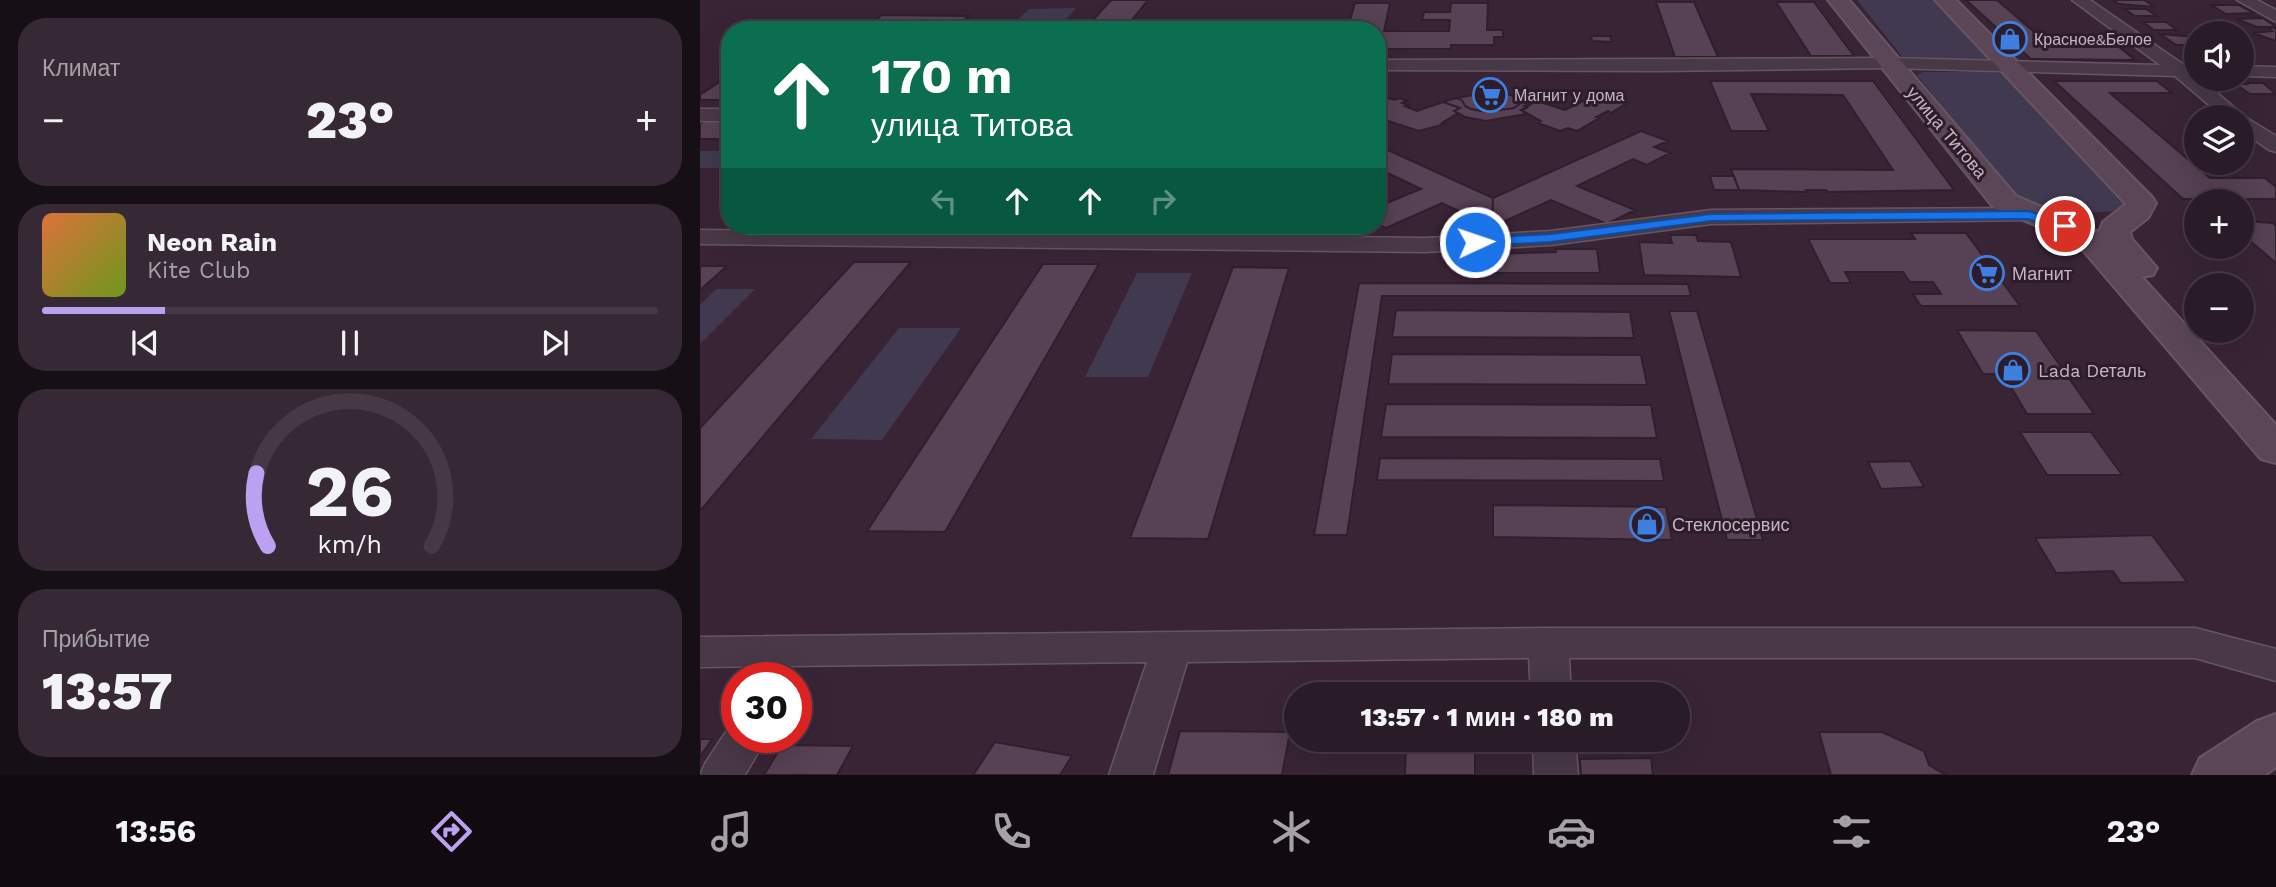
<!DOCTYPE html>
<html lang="ru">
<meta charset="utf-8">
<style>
:root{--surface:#2a1b28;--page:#362834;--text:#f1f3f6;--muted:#a5a1a8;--line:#463945;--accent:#bca0f2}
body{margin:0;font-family:"Work Sans",sans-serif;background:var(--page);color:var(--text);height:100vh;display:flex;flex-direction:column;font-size:26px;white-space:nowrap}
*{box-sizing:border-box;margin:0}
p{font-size:23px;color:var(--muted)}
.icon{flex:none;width:38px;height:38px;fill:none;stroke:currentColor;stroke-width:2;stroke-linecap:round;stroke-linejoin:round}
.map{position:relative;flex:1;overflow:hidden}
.side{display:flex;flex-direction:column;gap:18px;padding:18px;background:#170f16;width:700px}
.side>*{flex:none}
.hud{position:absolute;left:21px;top:21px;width:665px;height:214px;border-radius:28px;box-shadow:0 7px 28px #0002,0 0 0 2px var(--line);background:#0b6e4f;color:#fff;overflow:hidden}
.tools{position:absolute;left:1484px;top:21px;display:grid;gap:14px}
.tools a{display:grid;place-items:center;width:70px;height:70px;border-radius:50%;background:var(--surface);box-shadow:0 7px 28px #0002,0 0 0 2px var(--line);font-size:35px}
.speed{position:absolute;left:21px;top:662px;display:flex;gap:14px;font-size:35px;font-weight:700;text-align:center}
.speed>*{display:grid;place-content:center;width:91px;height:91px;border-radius:50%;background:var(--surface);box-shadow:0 7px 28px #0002,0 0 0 2px var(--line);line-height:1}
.speed .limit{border:10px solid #d22;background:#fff;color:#111}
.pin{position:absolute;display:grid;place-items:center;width:60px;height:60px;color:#fff;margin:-30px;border:4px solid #fff;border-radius:50%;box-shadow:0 2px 7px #0007}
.me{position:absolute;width:77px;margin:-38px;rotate:87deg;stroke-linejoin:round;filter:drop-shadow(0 0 5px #0008)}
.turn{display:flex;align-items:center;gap:24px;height:147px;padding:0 35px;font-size:32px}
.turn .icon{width:91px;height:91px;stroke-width:2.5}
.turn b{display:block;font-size:49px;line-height:60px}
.lanes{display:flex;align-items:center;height:66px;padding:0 35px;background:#0003;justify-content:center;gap:35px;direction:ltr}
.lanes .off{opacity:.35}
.big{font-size:52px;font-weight:800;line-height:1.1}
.side .tile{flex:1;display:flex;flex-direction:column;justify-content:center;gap:10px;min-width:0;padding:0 24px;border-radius:28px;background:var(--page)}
.side .dial{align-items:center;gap:0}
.dial svg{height:182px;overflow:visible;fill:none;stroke:var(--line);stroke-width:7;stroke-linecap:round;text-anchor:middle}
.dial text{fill:var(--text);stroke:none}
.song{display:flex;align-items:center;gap:21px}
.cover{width:84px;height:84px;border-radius:10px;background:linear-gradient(135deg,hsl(20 70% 55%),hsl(80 70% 35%))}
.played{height:7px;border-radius:4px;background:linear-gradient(90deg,var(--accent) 20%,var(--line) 20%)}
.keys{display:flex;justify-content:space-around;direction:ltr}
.heat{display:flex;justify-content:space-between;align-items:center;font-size:38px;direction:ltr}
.trip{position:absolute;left:584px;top:682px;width:406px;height:70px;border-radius:35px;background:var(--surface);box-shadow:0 7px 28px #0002,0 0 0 2px var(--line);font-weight:800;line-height:70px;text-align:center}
.menu{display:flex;height:112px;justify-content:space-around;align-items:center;background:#110b10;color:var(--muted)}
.menu .icon{width:49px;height:49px}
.menu .active{color:var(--accent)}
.menu b{font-size:32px;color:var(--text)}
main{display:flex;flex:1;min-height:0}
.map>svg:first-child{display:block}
.green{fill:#41394f}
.building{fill:#574154;stroke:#2f1f2d;stroke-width:2}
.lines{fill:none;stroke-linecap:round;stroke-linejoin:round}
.street-casing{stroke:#665664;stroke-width:3}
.secondary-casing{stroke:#665664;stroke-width:4}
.street{fill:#493846;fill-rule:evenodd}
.secondary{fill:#5b4657;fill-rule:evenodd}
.route{fill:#1a73e8;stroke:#114b97;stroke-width:2}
.labels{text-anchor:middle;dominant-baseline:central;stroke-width:6;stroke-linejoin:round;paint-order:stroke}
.far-poi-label{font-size:16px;fill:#c4b3c1;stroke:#2d1d2b;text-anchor:start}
.street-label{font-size:18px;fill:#c4b3c1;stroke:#2d1d2b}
.poi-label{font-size:18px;fill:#c4b3c1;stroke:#2d1d2b;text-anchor:start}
</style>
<main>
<section class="side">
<div class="tile"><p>Климат</p>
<div class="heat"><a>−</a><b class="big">23°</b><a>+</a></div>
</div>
<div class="tile">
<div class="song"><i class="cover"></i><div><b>Neon Rain</b><p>Kite Club</p></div></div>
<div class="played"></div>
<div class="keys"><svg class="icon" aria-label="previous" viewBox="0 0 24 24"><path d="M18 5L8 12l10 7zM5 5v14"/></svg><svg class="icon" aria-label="pause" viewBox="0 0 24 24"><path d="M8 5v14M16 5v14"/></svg><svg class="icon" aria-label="next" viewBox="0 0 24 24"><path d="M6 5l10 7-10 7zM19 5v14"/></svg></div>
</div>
<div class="tile dial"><svg viewBox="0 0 100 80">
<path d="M14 69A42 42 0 1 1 86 69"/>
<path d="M14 69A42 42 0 0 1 9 37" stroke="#bca0f2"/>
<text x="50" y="56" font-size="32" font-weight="700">26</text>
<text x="50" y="72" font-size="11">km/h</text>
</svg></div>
<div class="tile"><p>Прибытие</p><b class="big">13:57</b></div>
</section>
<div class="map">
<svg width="1576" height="775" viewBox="0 0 1576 775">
<rect width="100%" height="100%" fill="#382435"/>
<path class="green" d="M1157,0H1240L1294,62L1204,59Z
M376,8L357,30H307L329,9Z
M1223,72H1295L1312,77L1430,205L1424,211L1343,214L1321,205L1217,75Z
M0,151H30V168H0Z
M437,273H492L448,377H385Z
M16,289H55L0,344V305Z
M199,328H261L182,440L111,439Z"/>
<path class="building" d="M411,0H448L424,30H384Z
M1266,0H1297L1352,47H1419L1435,60L1331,59Z
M1412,0H1444L1455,7L1419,4Z
M956,2H994L1018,57H975Z
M1076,2H1114L1154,56H1111Z
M655,3H690L684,31H749L750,20H722L724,12H750L751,3H788L787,30H803V37H794V45H751V49H677V30H647Z
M1511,5H1539L1554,13L1526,14Z
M1424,9H1446L1457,16H1435Z
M182,15L269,16L259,24H281L275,30H246L251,26H168Z
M1563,18L1576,27H1557L1536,19Z
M1443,22H1466L1477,30H1454Z
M1568,28H1576V41L1553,33L1572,31Z
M1460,34L1496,37V45H1476Z
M891,36H910L912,42L892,41Z
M30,75V100H0V95Z
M1010,81H1173L1254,190L1128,192L1126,190H1106L1107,192L1039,190L1031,169L1193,170L1143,95L1051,94L1069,131H1031Z
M1354,81H1457L1472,93H1410L1510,178H1565L1576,187V199H1483Z
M1546,83H1563L1576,94H1550L1535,84H1549Z
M795,91L826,99L814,108L786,112L771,109L765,106L762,100L756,98Z
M677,95L695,100L700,98L707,101L702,103L708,105L705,106L717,111L743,102L760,108L754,111L758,113L742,123L745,124L719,131L682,119L686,117L677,113Z
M902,95L927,103L911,113L908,111L896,117L899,118L877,131L868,128L860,131L838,123L841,121L821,110L837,101L865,110L893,96Z
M756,98L762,100L765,106L771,109L786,112L814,108L826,99L837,101L824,106L827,108L821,110L826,114L786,121L765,117L754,111L760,108L743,102Z
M7,120H30V139H0V123Z
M941,131L968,141L954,147L970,153L947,165L933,159L877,186L935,210L907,224L851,200L792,227L793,198Z
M677,145L793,198L792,227L742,203L686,228L677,223V207L721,189L677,168Z
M1010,176H1034L1039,190H1014Z
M1542,221L1573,223L1576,226V263L1542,234H1544Z
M1211,233H1266L1320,306H1221L1213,294H1241L1233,282H1210L1203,272H1145L1151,283H1130L1108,239H1215Z
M970,235H996L998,241L1031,242L1041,277L944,275L939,242L972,243Z
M855,249H897L900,273H769L770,255L856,252Z
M154,262H211L0,511V428Z
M343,264H399L245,532L167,531Z
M0,266H27L0,290Z
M533,267L589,268L508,539L430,538Z
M659,283L988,284L991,296H682L647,535H614Z
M696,310L930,312L934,338L692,337Z
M969,311H997L1063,540H1027Z
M1257,330L1336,331L1394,414H1327L1303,374H1283Z
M692,354L941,355L947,385L688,384Z
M686,404L951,405L957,438L681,437Z
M1320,432H1391L1422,475H1347Z
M680,458L960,459L964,481L677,480Z
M1210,461L1224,487L1181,489L1168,462Z
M793,505L966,507L972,540L793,537Z
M1452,535L1487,582L1421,583L1413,571L1356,573L1335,538Z
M480,731L590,732L582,775H468Z
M1119,732H1182L1224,751L1229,765L1246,775H1131Z
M0,739H12L0,757Z
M295,742L372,756L360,775H273Z
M82,745L153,746L137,775H64Z
M775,748V775H705L706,749Z
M951,758L953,775H881L880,759Z"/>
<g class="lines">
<g class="street-casing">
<path id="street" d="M1372,0H1390L1484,65L1496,66V79H1501L1545,117L1576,136V152L1569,150L1542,131V117H1523L1475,76L1189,68L958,71L677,70V60L1189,58L1460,65Z
M1537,0H1557L1576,10V22Z
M1542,66L1576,67V77L1542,76Z
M0,109H30V121H0Z
M1329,208L1337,210L1341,215L1337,220L1011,224L851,245L725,252L0,244V230L725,238L851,231L1011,210Z
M848,628H1495L1576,649V681L1495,658H869L871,695H831L829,658L487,662L453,775H409L447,662L0,667V637Z
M37,722V737H67L45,775H0L6,762L31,724Z
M833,740H875L878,775H834Z"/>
</g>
<g class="secondary-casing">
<path id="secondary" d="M1128,0H1149L1316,196L1399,232L1403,222L1426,204L1235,0H1256L1452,197L1456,203L1448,218L1430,232L1432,239L1457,268L1453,275L1442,277L1576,425V463L1561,459L1382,249L1362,236L1294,208Z
M1576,714V767L1565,775H1492L1500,758L1557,721Z"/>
</g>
<use href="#street" class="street"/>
<use href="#secondary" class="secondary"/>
</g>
<path class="route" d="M1329,211L1371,226L1365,230L1328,219L1011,221L851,242L775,246L769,242L775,238L851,234L1011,214Z"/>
<defs>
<g id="shop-ring" transform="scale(1.75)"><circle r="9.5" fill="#2d1d2b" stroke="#3f7fe0" stroke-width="1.5"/><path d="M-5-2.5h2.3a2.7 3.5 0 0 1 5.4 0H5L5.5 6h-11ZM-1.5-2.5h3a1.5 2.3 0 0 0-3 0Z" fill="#3f7fe0"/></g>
<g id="supermarket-ring" transform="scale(1.75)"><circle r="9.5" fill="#2d1d2b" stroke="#3f7fe0" stroke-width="1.5"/><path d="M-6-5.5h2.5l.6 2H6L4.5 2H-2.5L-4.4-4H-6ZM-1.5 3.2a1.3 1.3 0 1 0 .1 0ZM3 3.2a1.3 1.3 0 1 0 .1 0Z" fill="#3f7fe0"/></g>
</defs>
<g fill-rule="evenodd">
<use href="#shop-ring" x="1310" y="39"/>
<use href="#supermarket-ring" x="790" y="95"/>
<use href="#supermarket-ring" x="1287" y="273"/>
<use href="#shop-ring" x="1313" y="370"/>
<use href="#shop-ring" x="947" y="524"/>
</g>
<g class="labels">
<g class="far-poi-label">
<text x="1334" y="39">Красное&amp;Белое</text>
<text x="814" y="95">Магнит у дома</text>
</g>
<g class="street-label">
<text transform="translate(1247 132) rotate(50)">улица Титова</text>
</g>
<g class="poi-label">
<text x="1312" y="273">Магнит</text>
<text x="1338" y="370">Lada Dеталь</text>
<text x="972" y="524">Стеклосервис</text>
</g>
</g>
</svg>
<div class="tools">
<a><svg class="icon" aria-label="sound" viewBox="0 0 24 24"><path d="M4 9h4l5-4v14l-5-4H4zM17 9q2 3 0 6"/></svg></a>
<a><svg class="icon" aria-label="layers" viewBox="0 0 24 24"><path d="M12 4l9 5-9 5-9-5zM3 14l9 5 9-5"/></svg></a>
<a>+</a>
<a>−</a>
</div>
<div class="speed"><div class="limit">30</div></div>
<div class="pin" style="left:1365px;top:226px;background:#d93025"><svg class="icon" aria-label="arrive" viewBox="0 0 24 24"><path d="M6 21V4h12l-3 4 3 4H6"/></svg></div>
<svg class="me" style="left:775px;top:242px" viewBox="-20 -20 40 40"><circle r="17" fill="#1a73e8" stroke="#fff" stroke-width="3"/><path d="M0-11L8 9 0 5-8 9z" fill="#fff"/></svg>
<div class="trip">13:57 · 1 мин · 180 m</div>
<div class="hud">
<div class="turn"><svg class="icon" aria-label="ahead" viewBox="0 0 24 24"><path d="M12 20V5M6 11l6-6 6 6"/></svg><div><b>170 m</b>улица Титова</div></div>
<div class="lanes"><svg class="icon off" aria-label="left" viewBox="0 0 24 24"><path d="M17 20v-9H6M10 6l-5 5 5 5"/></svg><svg class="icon" aria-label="ahead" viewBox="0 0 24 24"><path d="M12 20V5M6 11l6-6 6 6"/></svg><svg class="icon" aria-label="ahead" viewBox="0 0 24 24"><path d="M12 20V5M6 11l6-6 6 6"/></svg><svg class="icon off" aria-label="right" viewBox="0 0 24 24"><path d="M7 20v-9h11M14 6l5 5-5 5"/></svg></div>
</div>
</div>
</main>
<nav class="menu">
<b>13:56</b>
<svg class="icon active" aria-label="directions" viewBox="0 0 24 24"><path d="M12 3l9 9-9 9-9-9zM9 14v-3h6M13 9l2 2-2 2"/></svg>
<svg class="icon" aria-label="music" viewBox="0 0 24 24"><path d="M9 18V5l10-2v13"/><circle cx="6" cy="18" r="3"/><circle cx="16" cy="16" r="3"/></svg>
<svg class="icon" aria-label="phone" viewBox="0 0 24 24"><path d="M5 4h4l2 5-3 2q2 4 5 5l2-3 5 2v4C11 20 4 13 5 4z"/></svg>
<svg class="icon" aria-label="climate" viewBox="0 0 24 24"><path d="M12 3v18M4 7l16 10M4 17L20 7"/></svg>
<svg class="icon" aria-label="car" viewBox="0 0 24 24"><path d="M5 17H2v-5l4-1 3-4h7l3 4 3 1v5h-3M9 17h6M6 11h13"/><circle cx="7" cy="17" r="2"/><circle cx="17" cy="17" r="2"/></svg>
<svg class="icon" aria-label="filters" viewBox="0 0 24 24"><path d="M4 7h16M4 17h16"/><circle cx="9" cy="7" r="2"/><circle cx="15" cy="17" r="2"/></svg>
<b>23°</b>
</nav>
